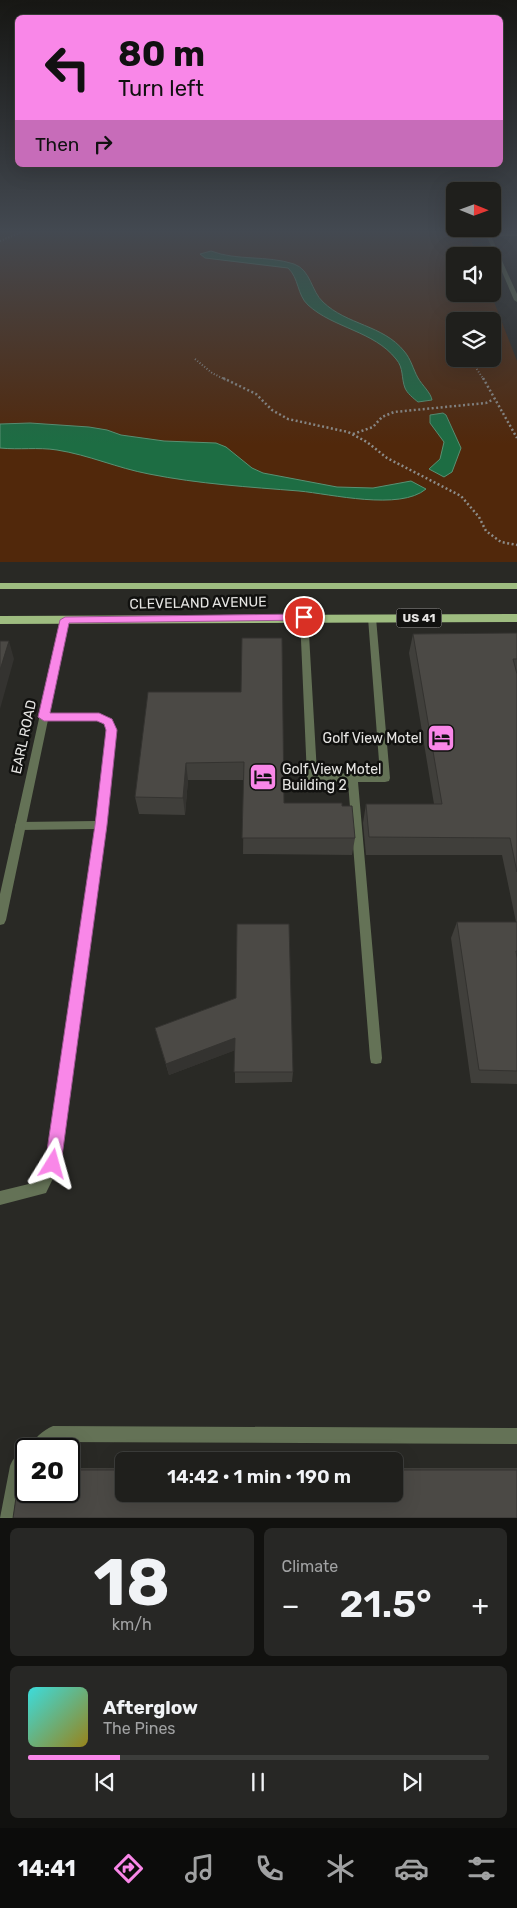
<!DOCTYPE html>
<meta charset="utf-8">
<style>
:root{--surface:#1f1f1c;--page:#272725;--text:#f1f3f6;--muted:#a1a2a3;--line:#3c3d3b;--accent:#f987e8}
body{margin:0;font-family:Rubik,sans-serif;background:var(--page);color:var(--text);height:100vh;display:flex;flex-direction:column;font-size:19px;white-space:nowrap}
*{box-sizing:border-box;margin:0}
p{font-size:16px;color:var(--muted)}
.icon{flex:none;width:28px;height:28px;fill:none;stroke:currentColor;stroke-width:2;stroke-linecap:round;stroke-linejoin:round}
.map{position:relative;height:1518px;overflow:hidden}
.details{display:flex;flex-direction:column;gap:10px;padding:10px;background:#11110f;flex:1}
.details>*{flex:none}
.top-card{position:absolute;left:15px;top:15px;width:488px;height:152px;border-radius:8px;box-shadow:0 5px 20px #0002,0 0 0 1px var(--line);background:#f987e8;color:#111;overflow:hidden}
.needle{width:32px;rotate:91deg}
.fabs{position:absolute;left:446px;top:182px;display:grid;gap:10px}
.fabs a{display:grid;place-items:center;width:55px;height:55px;border-radius:8px;background:var(--surface);box-shadow:0 5px 20px #0002,0 0 0 1px var(--line);font-size:25px}
.speed{position:absolute;left:15px;top:1438px;display:flex;gap:10px;font-size:25px;font-weight:700;text-align:center}
.speed>*{display:grid;place-content:center;width:65px;height:65px;border-radius:50%;background:var(--surface);box-shadow:0 5px 20px #0002,0 0 0 1px var(--line);line-height:1}
.speed .limit{border:2px solid #111;border-radius:8px;background:#fff;color:#111}
.pin{position:absolute;display:grid;place-items:center;width:42px;height:42px;color:#fff;margin:-21px;border:2px solid #fff;border-radius:50%;box-shadow:0 1px 5px #0007}
.me{position:absolute;width:55px;margin:-28px;rotate:8deg;stroke-linejoin:round;filter:drop-shadow(0 0 4px #0008)}
.turn{display:flex;align-items:center;gap:18px;height:105px;padding:0 20px;font-size:22px}
.turn .icon{width:65px;height:65px;stroke-width:2.5}
.turn b{display:block;font-size:35px;line-height:42px}
.then{display:flex;align-items:center;height:48px;padding:0 20px;background:#0003;gap:10px;font-size:19px}
.big{font-size:38px;font-weight:600;line-height:1.1}
.details .card{flex:1;display:flex;flex-direction:column;justify-content:center;gap:8px;min-width:0;padding:0 18px;border-radius:8px;background:var(--page)}
.details .dial{align-items:center;gap:0}
.dial b{font-size:65px;line-height:1}
.song{display:flex;align-items:center;gap:15px}
.cover{width:60px;height:60px;border-radius:8px;background:linear-gradient(135deg,hsl(180 70% 55%),hsl(50 70% 35%))}
.played{height:5px;border-radius:2px;background:linear-gradient(90deg,var(--accent) 20%,var(--line) 20%)}
.keys{display:flex;justify-content:space-around;direction:ltr}
.heat{display:flex;justify-content:space-between;align-items:center;font-size:28px;direction:ltr}
.details .tiles{flex:1;display:grid;gap:10px;grid-template-columns:1fr 1fr}
.card:last-child{grid-column:span 2}
.trip{position:absolute;left:115px;top:1452px;width:288px;height:50px;border-radius:8px;background:var(--surface);box-shadow:0 5px 20px #0002,0 0 0 1px var(--line);font-weight:600;line-height:50px;text-align:center}
.menu{display:flex;height:80px;justify-content:space-around;align-items:center;background:#0c0c0b;color:var(--muted)}
.menu .icon{width:35px;height:35px}
.menu .current{color:var(--accent)}
.menu b{font-size:22px;color:var(--text)}
.map>svg:first-child{display:block}
.green{fill:#51280b;fill-rule:evenodd}
.water{fill:#1d6d43;stroke:#599173}
.lines{fill:none;stroke-linecap:round;stroke-linejoin:round}
.path-far1{stroke:#8d8c89;stroke-width:2;stroke-dasharray:1 2;stroke-linecap:butt}
.path{stroke:#8d8c89;stroke-width:2.5;stroke-dasharray:2 2.5;stroke-linecap:butt}
.lane{fill:#647256;fill-rule:evenodd}
.street{fill:#647256;fill-rule:evenodd}
.primary{fill:#9ebc80;fill-rule:evenodd}
.wall{fill:#403f3b}
.shaded-wall{fill:#343330}
.building{fill:#4b4945;stroke:#343330}
.route{fill:#f987e8;stroke:#a25897}
.labels{text-anchor:middle;dominant-baseline:central;stroke-width:5;stroke-linejoin:round;paint-order:stroke}
.shield{fill:#11110f;stroke:#a6a5a3;stroke-width:1}
.shield-label{font-size:12px;font-weight:bold;fill:#e6e5e3}
.street-label{font-size:14px;fill:#e6e5e3;stroke:#11110f}
.poi-label{font-size:14px;fill:#e6e5e3;stroke:#11110f;text-anchor:end}
</style>
<div class="map">
<svg width="517" height="1518" viewBox="0 0 517 1518">
<rect width="100%" height="100%" fill="#292925"/>
<path class="green" d="M0,232H468L477,256H455V294H491L517,361V562H0ZM455,321H492V359H455Z"/>
<path class="water" d="M211,251C237,261 267,255 294,264C311,270 311,291 323,302C347,325 383,325 404,351C411,359 413,369 418,378C422,385 431,393 432,400L418,402C413,398 407,393 405,388C401,378 404,368 396,359C374,331 333,328 308,305C297,295 299,278 288,268L205,258L200,254Z
M443,413L446,415L461,448L452,472L444,477L429,469L440,459L444,442L430,423V415Z
M30,423L89,427L107,430L121,435L164,441L216,443L226,447L252,468L263,473L337,487L373,488L411,481L426,489C400,511 331,494 299,491C249,487 199,484 149,474C117,468 89,455 57,450C38,447 19,450 0,448V424Z"/>
<g class="lines">
<path class="path-far1" d="M0,241L22,232
M452,344L455,346
M195,359L212,373L226,380
M470,359L484,380"/>
<path class="path" d="M223,378L256,394L272,410L288,419L348,432L367,442L387,458L461,496L479,517L486,531L501,542L517,545
M483,378L517,438
M353,434L373,427L382,417L394,412L486,403L494,399"/>
<path class="lane" d="M304,614L308,617L317,773L380,774L368,618L372,615L376,618L390,778L389,781L385,782H358L382,1058L381,1063L376,1064L371,1063L370,1058L348,782L312,781L308,780L307,777L300,617Z
M44,713H99L111,719L117,730L106,825L60,1164L46,1193L0,1205V1191L37,1182L46,1163L95,829L20,830L16,829L15,826L16,823L20,822L96,821L107,730L104,724L97,721L41,720L39,717Z
M53,1426L517,1428V1444L56,1442L49,1449H29C33,1439 43,1430 53,1426Z
M26,1450V1470L18,1518H0L10,1466C13,1458 18,1453 26,1450Z"/>
<path class="street" d="M485,232L517,234V236H491L517,294V302L514,300Z
M65,617L69,620L6,920L4,924L0,925V894L61,620Z"/>
<path class="primary" d="M0,583H517V589H0Z
M517,614V622L0,624V616Z"/>
</g>
<path class="wall" d="M517,633V1084L471,1083L451,938L457,922H516L502,855H366L363,823L366,804H434L409,653L413,634Z
M241,692L284,803L342,806L355,838L352,855L243,854L244,780H188L185,815L139,814L135,797Z
M236,998L293,1072L292,1082L235,1083V1050L169,1075L155,1028Z
M69,1468H124V1494H394V1468H517V1518H13L20,1470L26,1469V1491H69Z"/>
<path class="shaded-wall" d="M9,641L14,659L0,709V670Z
M186,763L188,780L185,815L183,798Z
M235,1038L236,1050L169,1075L166,1064Z"/>
<path class="building" d="M517,633V659H513L517,674V872L510,838L369,837L366,804H442L413,634Z
M242,638H282L284,803H342V806H352L355,838H242L244,762L186,763L183,798L135,797L148,692H241Z
M0,641H9L0,670Z
M457,922H517V951H516L517,958V1071L479,1070Z
M237,924H289L293,1072H234L235,1038L166,1064L155,1028L236,998Z
M20,1470H26V1491H69V1470H124V1494H394V1470H517V1518H13Z"/>
<linearGradient id="sky" x2="0" y2="1"><stop stop-color="#171714"/><stop offset="0.52" stop-color="#434951"/><stop offset="1" stop-color="#434951" stop-opacity="0"/></linearGradient>
<rect width="517" height="445" fill="url(#sky)"/>
<path class="route" d="M304,614L308,615V620L69,623L50,713H99L112,719L117,730L107,825L61,1164L58,1170L53,1172L47,1170L45,1164L95,825L106,730L104,724L97,721H44L38,717L60,620L65,617Z"/>
<defs>
<g id="hotel-square" transform="scale(1.4375)"><rect x="-9" y="-9" width="18" height="18" rx="4" fill="#f987e8" stroke="#11110f"/><path d="M-6-4.5h1.5V1H6V5H4.5V3h-9V5H-6ZM-4 0a1.8 1.8 0 1 1 3.6 0ZM.5 0V-2.5h3Q6-2.5 6 0Z" fill="#111"/></g>
</defs>
<g fill-rule="evenodd">
<use href="#hotel-square" x="441" y="738"/>
<use href="#hotel-square" x="263" y="777"/>
</g>
<g class="labels">
<rect class="shield" x="396.5" y="608.5" width="45" height="19" rx="4"/>
<g class="shield-label">
<text x="419" y="618">US 41</text>
</g>
<g class="street-label">
<text transform="translate(198 603) rotate(-1)">CLEVELAND AVENUE</text>
<text transform="translate(24 737) rotate(-78)">EARL ROAD</text>
</g>
<g class="poi-label">
<text x="422" y="738">Golf View Motel</text>
<text x="282" y="769" text-anchor="start">Golf View Motel<tspan x="282" dy="16">Building 2</tspan></text>
</g>
</g>
</svg>
<div class="fabs">
<a><svg class="needle" viewBox="-14 -14 28 28"><path d="M0-13l5 13h-10z" fill="#e53935"/><path d="M0 13l5-13h-10z" fill="#a1a2a3"/></svg></a>
<a><svg class="icon" aria-label="sound" viewBox="0 0 24 24"><path d="M4 9h4l5-4v14l-5-4H4zM17 9q2 3 0 6"/></svg></a>
<a><svg class="icon" aria-label="layers" viewBox="0 0 24 24"><path d="M12 4l9 5-9 5-9-5zM3 14l9 5 9-5"/></svg></a>
</div>
<div class="speed"><div class="limit">20</div></div>
<div class="pin" style="left:304px;top:617px;background:#d93025"><svg class="icon" aria-label="arrive" viewBox="0 0 24 24"><path d="M6 21V4h12l-3 4 3 4H6"/></svg></div>
<svg class="me" style="left:53px;top:1164px" viewBox="-20 -20 40 40"><path d="M0-17L14 15 0 8-14 15z" fill="#f987e8" stroke="#fff" stroke-width="4"/></svg>
<div class="trip">14:42 · 1 min · 190 m</div>
<div class="top-card">
<div class="turn"><svg class="icon" aria-label="left" viewBox="0 0 24 24"><path d="M17 20v-9H6M10 6l-5 5 5 5"/></svg><div><b>80 m</b>Turn left</div></div>
<div class="then">Then<svg class="icon" aria-label="right" viewBox="0 0 24 24"><path d="M7 20v-9h11M14 6l5 5-5 5"/></svg></div>
</div>
</div>
<section class="details">
<div class="tiles">
<div class="card dial"><b>18</b><p>km/h</p></div>
<div class="card"><p>Climate</p>
<div class="heat"><a>−</a><b class="big">21.5°</b><a>+</a></div>
</div>
<div class="card">
<div class="song"><i class="cover"></i><div><b>Afterglow</b><p>The Pines</p></div></div>
<div class="played"></div>
<div class="keys"><svg class="icon" aria-label="previous" viewBox="0 0 24 24"><path d="M18 5L8 12l10 7zM5 5v14"/></svg><svg class="icon" aria-label="pause" viewBox="0 0 24 24"><path d="M8 5v14M16 5v14"/></svg><svg class="icon" aria-label="next" viewBox="0 0 24 24"><path d="M6 5l10 7-10 7zM19 5v14"/></svg></div>
</div>
</div>
</section>
<nav class="menu">
<b>14:41</b>
<svg class="icon current" aria-label="directions" viewBox="0 0 24 24"><path d="M12 3l9 9-9 9-9-9zM9 14v-3h6M13 9l2 2-2 2"/></svg>
<svg class="icon" aria-label="music" viewBox="0 0 24 24"><path d="M9 18V5l10-2v13"/><circle cx="6" cy="18" r="3"/><circle cx="16" cy="16" r="3"/></svg>
<svg class="icon" aria-label="phone" viewBox="0 0 24 24"><path d="M5 4h4l2 5-3 2q2 4 5 5l2-3 5 2v4C11 20 4 13 5 4z"/></svg>
<svg class="icon" aria-label="climate" viewBox="0 0 24 24"><path d="M12 3v18M4 7l16 10M4 17L20 7"/></svg>
<svg class="icon" aria-label="car" viewBox="0 0 24 24"><path d="M5 17H2v-5l4-1 3-4h7l3 4 3 1v5h-3M9 17h6M6 11h13"/><circle cx="7" cy="17" r="2"/><circle cx="17" cy="17" r="2"/></svg>
<svg class="icon" aria-label="filters" viewBox="0 0 24 24"><path d="M4 7h16M4 17h16"/><circle cx="9" cy="7" r="2"/><circle cx="15" cy="17" r="2"/></svg>
</nav>
